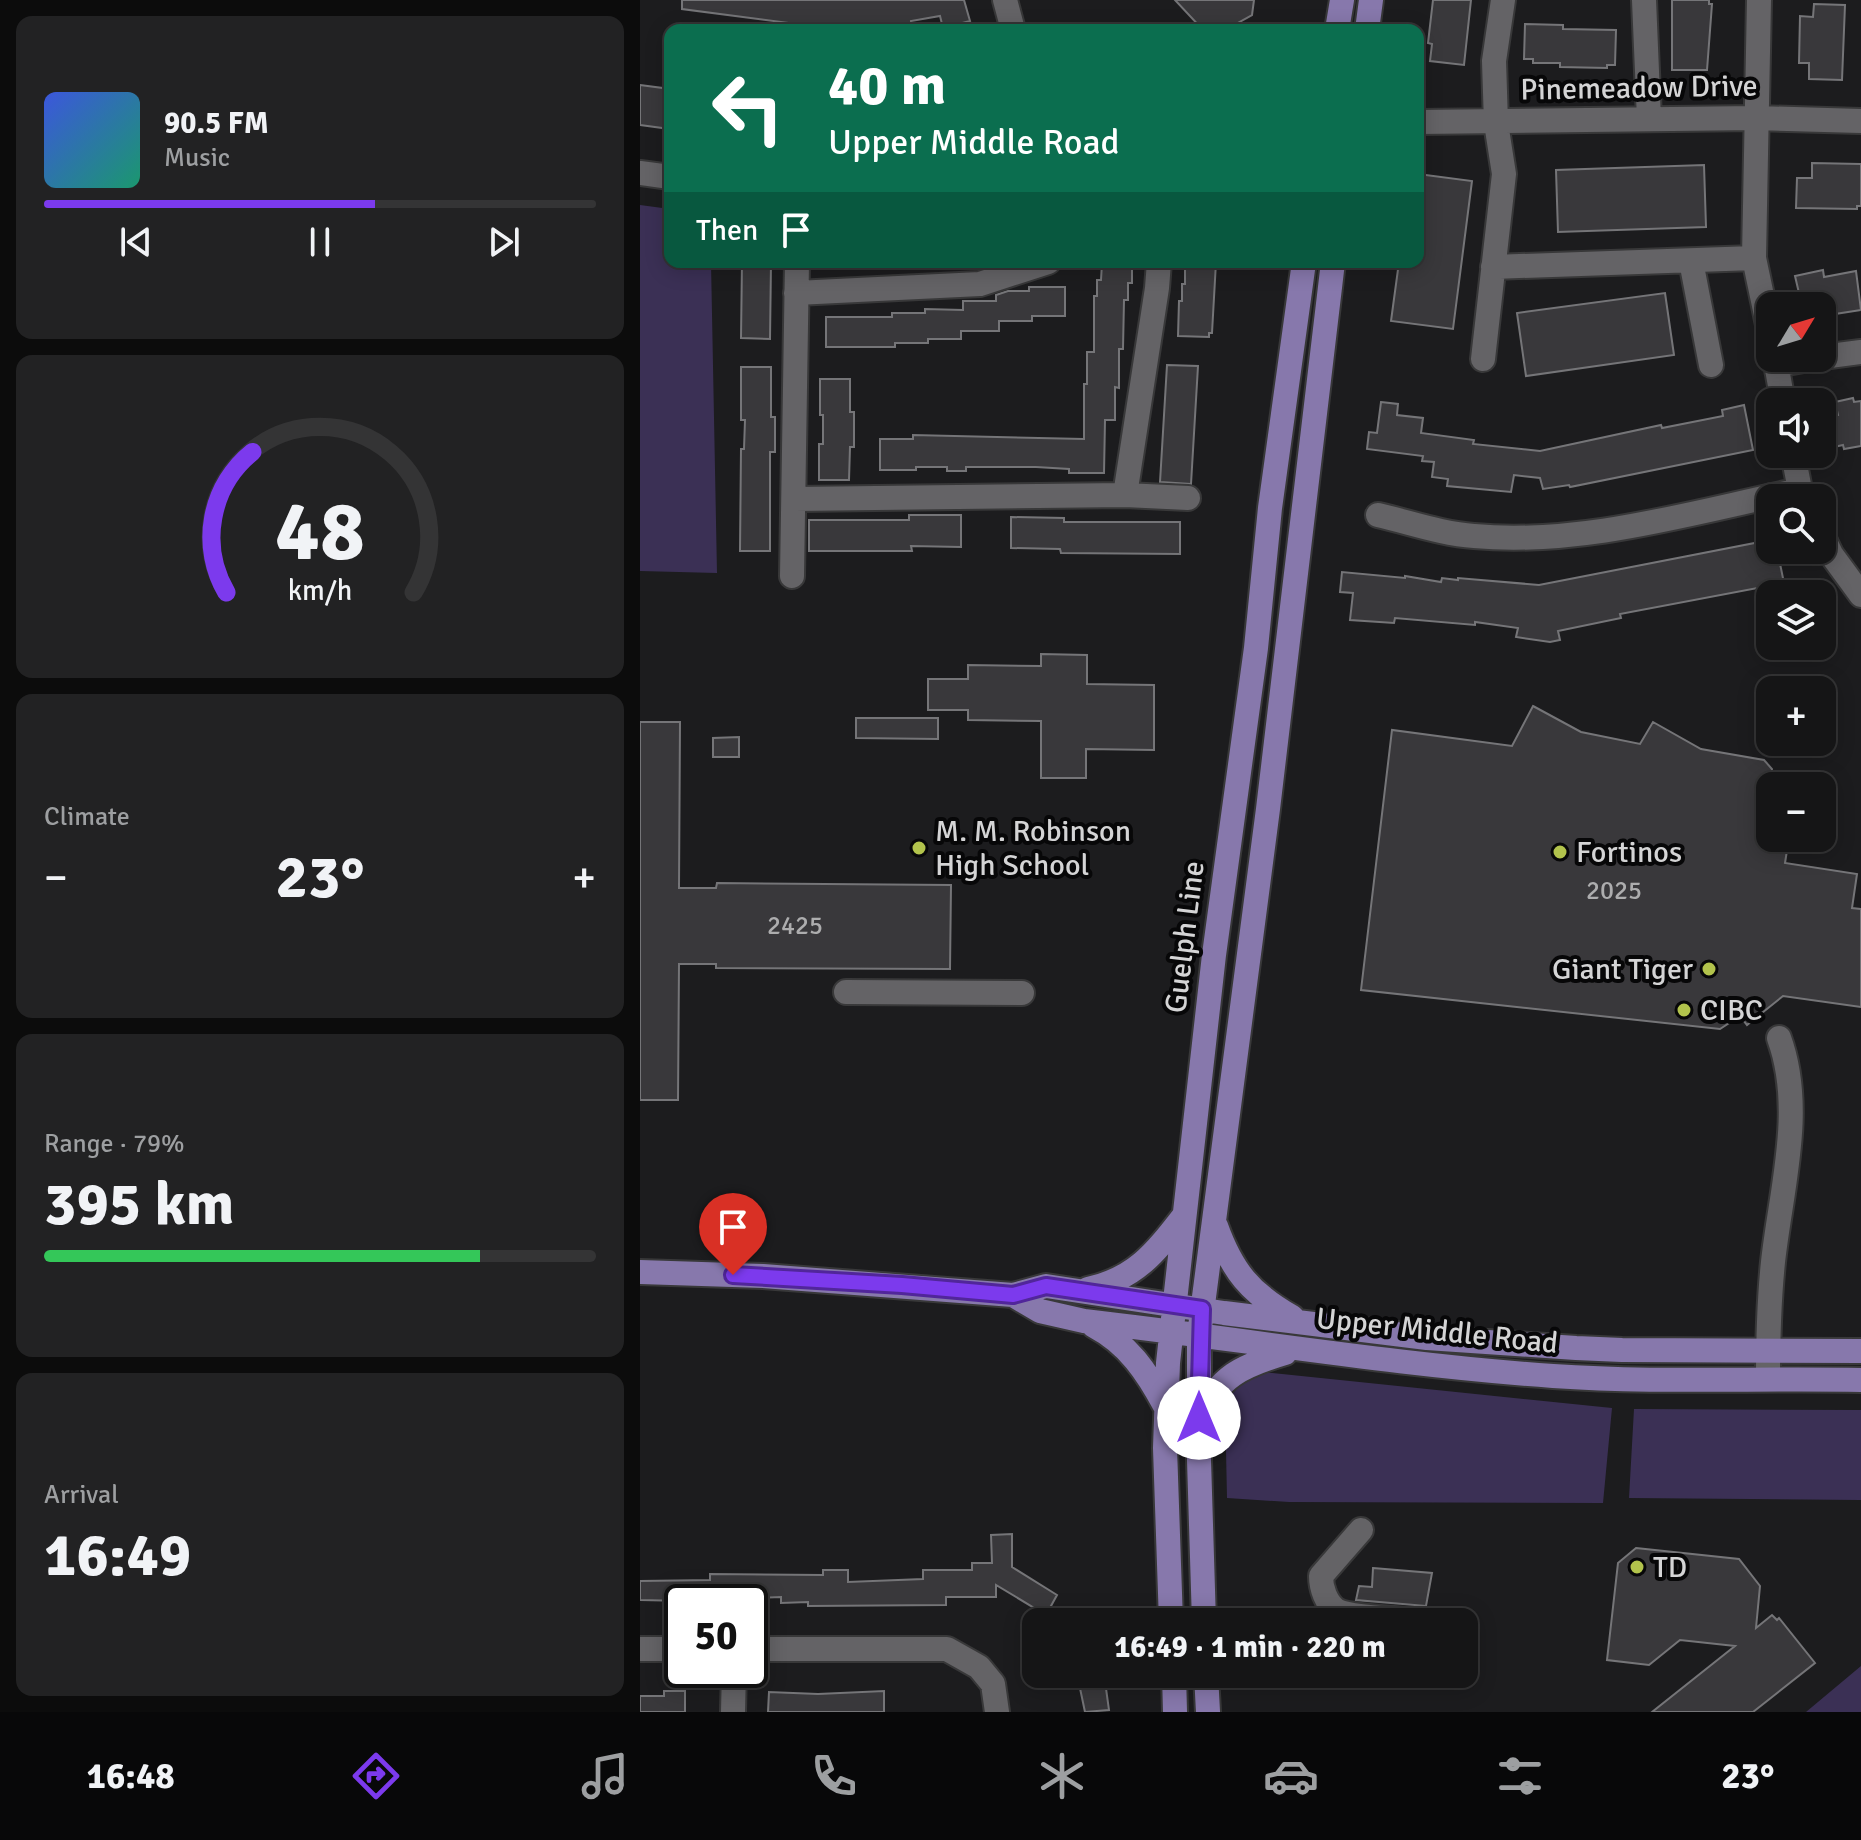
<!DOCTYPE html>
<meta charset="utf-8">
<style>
:root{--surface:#151516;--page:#222223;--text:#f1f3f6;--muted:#9d9fa1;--line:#343435;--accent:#7c3aed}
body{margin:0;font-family:Signika,sans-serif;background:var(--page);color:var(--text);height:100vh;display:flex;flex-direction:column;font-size:30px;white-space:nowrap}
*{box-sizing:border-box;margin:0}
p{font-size:26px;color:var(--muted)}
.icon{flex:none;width:44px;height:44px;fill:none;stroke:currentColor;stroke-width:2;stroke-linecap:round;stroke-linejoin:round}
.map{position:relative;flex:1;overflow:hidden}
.drawer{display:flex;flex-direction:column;gap:16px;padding:16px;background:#0c0c0c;width:640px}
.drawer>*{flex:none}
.guide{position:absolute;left:24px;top:24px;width:760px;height:244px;border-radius:16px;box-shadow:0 4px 20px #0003,0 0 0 2px var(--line);background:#0b6e4f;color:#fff;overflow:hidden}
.needle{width:52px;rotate:52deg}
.controls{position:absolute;left:1116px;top:292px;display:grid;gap:16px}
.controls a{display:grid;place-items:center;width:80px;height:80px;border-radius:16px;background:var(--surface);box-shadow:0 4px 20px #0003,0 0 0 2px var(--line);font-size:40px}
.speed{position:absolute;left:24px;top:1584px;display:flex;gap:16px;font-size:40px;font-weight:700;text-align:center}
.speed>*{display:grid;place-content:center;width:104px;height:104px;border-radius:50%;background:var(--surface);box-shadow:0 4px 20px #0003,0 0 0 2px var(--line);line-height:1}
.speed .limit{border:4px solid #111;border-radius:12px;background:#fff;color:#111}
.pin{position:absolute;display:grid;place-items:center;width:68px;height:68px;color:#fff;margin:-82px -34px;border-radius:50% 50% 50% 0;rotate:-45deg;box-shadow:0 0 8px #0007}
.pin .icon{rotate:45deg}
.me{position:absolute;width:88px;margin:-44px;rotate:0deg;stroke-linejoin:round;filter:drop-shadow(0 0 6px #0008)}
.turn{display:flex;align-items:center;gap:28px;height:168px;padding:0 32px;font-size:36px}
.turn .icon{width:104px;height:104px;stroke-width:2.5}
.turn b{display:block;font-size:56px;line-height:68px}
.then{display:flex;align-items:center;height:76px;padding:0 32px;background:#0003;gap:16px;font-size:30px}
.big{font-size:60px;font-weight:800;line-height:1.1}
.drawer .tile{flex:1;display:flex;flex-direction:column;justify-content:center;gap:12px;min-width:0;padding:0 28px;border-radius:16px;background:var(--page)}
.drawer .dial{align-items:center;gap:0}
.dial svg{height:208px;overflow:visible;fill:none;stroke:var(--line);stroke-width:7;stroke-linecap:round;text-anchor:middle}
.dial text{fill:var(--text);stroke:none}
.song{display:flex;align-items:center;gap:24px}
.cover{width:96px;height:96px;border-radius:12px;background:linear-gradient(135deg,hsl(230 70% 55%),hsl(160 70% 35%))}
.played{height:8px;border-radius:4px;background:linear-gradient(90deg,var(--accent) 60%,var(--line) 60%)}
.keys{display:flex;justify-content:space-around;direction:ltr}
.heat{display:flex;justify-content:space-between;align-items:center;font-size:44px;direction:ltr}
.charge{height:12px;border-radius:6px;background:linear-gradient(90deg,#34c759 79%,var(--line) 0)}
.trip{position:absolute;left:382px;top:1608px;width:456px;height:80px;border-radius:16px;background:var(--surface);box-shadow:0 4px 20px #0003,0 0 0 2px var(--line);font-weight:800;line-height:80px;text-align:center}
.menu{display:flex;height:128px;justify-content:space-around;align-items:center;background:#080809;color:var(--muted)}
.menu .icon{width:56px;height:56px}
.menu .current{color:var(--accent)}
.menu b{font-size:36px;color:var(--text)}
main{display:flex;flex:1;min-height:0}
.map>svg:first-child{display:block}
.green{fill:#3b3055}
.building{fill:#39383b;stroke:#757578;stroke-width:2}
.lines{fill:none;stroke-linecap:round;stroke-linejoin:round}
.minor-casing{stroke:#383839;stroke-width:28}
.major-casing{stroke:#383839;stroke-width:28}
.minor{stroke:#646366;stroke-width:24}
.major{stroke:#8778ac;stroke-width:24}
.route-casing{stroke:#51269a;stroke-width:20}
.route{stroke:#7c3aed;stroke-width:14}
.poi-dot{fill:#b2c34c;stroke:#070708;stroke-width:3}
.labels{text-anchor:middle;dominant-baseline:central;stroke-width:8;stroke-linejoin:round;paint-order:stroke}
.number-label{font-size:26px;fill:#adadae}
.street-label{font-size:30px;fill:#d4d4d5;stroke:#070708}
.poi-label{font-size:30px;fill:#d4d4d5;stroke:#070708;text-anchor:start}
</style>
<main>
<section class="drawer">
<div class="tile">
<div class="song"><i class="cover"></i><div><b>90.5 FM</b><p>Music</p></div></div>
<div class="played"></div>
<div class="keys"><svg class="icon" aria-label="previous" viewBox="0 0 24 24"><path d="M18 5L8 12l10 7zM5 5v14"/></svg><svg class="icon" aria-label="pause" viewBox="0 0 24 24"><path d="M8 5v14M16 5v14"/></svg><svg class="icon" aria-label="next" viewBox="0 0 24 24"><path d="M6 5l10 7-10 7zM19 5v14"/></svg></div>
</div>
<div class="tile dial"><svg viewBox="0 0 100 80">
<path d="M14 69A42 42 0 1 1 86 69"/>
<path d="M14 69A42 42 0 0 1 24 15" stroke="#7c3aed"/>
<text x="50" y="56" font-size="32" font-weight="700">48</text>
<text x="50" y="72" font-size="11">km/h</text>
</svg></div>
<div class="tile"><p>Climate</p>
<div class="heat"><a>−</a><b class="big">23°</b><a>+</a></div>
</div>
<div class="tile"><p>Range · 79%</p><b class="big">395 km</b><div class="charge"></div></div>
<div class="tile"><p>Arrival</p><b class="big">16:49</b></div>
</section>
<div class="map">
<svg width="1221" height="1712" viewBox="0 0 1221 1712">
<rect width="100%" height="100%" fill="#1c1c1e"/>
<path class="green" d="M0,205L30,209V262H71L77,573L0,571Z
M622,1372L972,1408L963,1503L649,1502L587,1498L585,1403L596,1388Z
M994,1409L1221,1410V1500L989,1498Z
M1221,1666V1712H1166Z"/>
<path class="building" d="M42,0H324L330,21L303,28L300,16L271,21L272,30H215V25L181,27V30H170L156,28L157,24L42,9Z
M535,0H614L612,15L585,30H563Z
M793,0H831L824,65L790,61L792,44L788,43Z
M1032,0H1069V4H1072L1067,70H1032Z
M1174,4L1205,5L1202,80L1169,79V63H1159L1160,16L1173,17Z
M885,24L923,25V29L976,30L975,65H967V68L920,67V63H893V59H884Z
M0,85L30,89V129L0,125Z
M1172,163L1221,164V206H1217V209L1156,208L1157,178H1172Z
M1064,165L1066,227L918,232L916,170Z
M778,174L832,181L813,329L751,321L759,262H778Z
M102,262H131L130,339L101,338Z
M545,262H576L572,333H569V337L538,336L539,301H542V284H545Z
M462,263L492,264V283H488V300H484L483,349H479V388L475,387V420H465L464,473H429V469L396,467H326V471H307V467H276V470H240V439H273V435L444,439V384H447V352H454V296H457V280H461Z
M1183,270L1184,277L1216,271L1221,310L1182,316V306H1162L1155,276Z
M389,287H425V316H392V321H359V331H321V339H288V343H255V347H186V317H252V313H285V309L323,310V301H356V295L368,291H389Z
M1025,293L1034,355L886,376L877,313Z
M527,365L558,366L551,484L520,482Z
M101,367H131V417H135V452H130V551H100L101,449H104L105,420H101Z
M180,379H210V412H214V447H210L209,480H179V444H183V415H180Z
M1213,398L1214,402L1221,401V446L1204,449L1203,445L1194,447L1188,417L1198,415L1195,402Z
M741,402L758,404L757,415L783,418L781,433L834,440L833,444L900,451L1021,425L1022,428L1083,416L1082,410L1104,405L1113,450L930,487L929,485L903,489L900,478L874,475L871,492L807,486L808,479L792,477L794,462L782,461L783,456L727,449L729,432L737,433Z
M269,515H321V547L271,546L272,551H169V520H269Z
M371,517L424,518V522H540V554L421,553L420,549L371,548Z
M1125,541L1128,556L1138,554L1144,583L980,614L981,618L918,631L920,640L910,642L876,637L878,628L835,622V625L755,618L754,623L710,620L713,593L700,592L702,572L765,578V576L801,582L802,578L818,580V578L899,585Z
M401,654L447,655V684L514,685V750L446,749V778H401V721L328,720V710H288V679H328V665L401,666Z
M893,706L941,732L1000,744L1013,722L1061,749L1124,760L1132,769L1123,828H1130V838H1149L1145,863L1217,874L1212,908L1221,909V1007L1143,996L1107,1025L1100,1016L1080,1029L721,990L752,730L872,746Z
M216,718H298V739L216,738Z
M0,722H40L39,888H76L77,883L311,885L310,969L76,968V964H39L38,1100H0Z
M99,737V757H73V738Z
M372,1534V1567L417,1595L406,1615L356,1585V1597H306V1605L168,1606V1602L141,1603V1597L90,1599V1602L0,1600V1581L70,1580V1574L183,1575V1570H208V1582L283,1579V1570H332V1563H352L351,1535Z
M996,1548L1099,1559L1120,1586L1116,1628L1132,1615L1137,1620L1139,1618L1175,1663L1113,1712H1012L1095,1646L1040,1640L1009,1665L967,1660L978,1563Z
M733,1568L792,1573L786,1606L716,1600L719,1586L732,1587Z
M437,1674H464L469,1710L445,1712Z
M24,1691H45V1712H0V1696H24Z
M244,1691V1712H128L129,1692L178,1694Z"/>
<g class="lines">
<g class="minor-casing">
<path id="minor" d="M365,0L373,30
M1004,0L1009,119
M1119,0L1114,258L1130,334
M778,122L1116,118L1221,121
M0,173L30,177
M1051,261L1071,365
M853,267L1114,258
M156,293L340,284L408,262
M1182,357L1221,352
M1135,358L1143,402
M843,359L864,174L856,123L854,61L863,0
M1136,365L1174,358
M1153,454L1160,490L1164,498
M485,495L517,288L519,262
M155,499L485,495L548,498
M738,515C769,522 802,534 834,536C943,546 1053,512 1160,490
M1182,535L1191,554L1221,595
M152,576L157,262
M206,992L382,993
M1128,1378C1128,1339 1129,1301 1133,1262C1141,1189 1165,1109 1139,1038
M721,1530L681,1576C681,1588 686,1603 696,1610C708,1618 775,1620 793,1622
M0,1649H42
M110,1649H307L339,1667L353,1684L357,1712
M93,1712L94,1670"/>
</g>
<g class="major-casing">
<path id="major" d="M697,30L702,0
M727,30L731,0
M576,1226C592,1271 610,1293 652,1317
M0,1272L123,1276L373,1295L406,1286L584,1313L787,1338L936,1348L982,1350L1221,1351
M448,1289C495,1279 515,1253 543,1217
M373,1295L400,1311L444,1321C601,1339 756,1365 913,1376C1015,1383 1118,1378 1221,1380
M454,1326C488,1344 507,1372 525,1406
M559,1418C580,1376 601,1366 645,1353
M531,1622L525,1448L528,1363L574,955L616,648L630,508L664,262
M564,1622L559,1460V1335L628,809L693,262
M534,1674L535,1712
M566,1674L568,1712"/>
</g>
<use href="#minor" class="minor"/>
<use href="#major" class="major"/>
</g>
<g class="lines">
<g class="route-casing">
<path id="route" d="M93,1275L262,1285L373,1295L406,1286L562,1309L559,1418"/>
</g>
<use href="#route" class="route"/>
</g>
<g class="poi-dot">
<circle cx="279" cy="848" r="8"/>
<circle cx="920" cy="852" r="8"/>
<circle cx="1069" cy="969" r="8"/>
<circle cx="1044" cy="1010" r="8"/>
<circle cx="997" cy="1567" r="8"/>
</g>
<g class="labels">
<g class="number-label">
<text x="974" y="891">2025</text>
<text x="155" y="926">2425</text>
</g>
<g class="street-label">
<text transform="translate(999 88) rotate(-1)">Pinemeadow Drive</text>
<text transform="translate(545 937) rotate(-83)">Guelph Line</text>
<text transform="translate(797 1331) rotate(6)">Upper Middle Road</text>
</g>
<g class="poi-label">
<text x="295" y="831">M. M. Robinson<tspan x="295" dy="34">High School</tspan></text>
<text x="936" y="852">Fortinos</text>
<text x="1053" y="969" text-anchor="end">Giant Tiger</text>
<text x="1060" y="1010">CIBC</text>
<text x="1013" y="1567">TD</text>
</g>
</g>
</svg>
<div class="controls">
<a><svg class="needle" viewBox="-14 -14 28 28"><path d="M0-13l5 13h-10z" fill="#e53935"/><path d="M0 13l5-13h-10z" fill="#9d9fa1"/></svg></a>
<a><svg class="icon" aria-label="sound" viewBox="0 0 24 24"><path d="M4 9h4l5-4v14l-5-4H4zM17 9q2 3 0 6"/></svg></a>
<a><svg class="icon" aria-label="search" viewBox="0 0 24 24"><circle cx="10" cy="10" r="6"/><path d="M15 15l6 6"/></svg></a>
<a><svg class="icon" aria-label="layers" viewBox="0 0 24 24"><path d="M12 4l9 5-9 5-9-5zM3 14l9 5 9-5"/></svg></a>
<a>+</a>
<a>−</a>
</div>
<div class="speed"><div class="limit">50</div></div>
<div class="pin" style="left:93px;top:1275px;background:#d93025"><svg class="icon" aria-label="arrive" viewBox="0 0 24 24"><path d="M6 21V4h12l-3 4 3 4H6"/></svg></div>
<svg class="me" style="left:559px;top:1418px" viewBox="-20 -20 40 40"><circle r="19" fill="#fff"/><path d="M0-13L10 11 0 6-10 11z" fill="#7c3aed"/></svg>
<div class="trip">16:49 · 1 min · 220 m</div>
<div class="guide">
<div class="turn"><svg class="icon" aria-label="left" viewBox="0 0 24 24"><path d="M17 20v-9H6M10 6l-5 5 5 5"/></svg><div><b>40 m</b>Upper Middle Road</div></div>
<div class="then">Then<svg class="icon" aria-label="arrive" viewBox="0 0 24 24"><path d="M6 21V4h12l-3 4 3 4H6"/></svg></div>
</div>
</div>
</main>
<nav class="menu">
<b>16:48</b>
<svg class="icon current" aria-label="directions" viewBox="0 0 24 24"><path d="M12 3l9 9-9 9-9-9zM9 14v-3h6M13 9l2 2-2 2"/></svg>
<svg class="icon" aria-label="music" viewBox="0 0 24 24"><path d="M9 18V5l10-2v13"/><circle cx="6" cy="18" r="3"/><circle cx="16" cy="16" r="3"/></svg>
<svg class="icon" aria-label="phone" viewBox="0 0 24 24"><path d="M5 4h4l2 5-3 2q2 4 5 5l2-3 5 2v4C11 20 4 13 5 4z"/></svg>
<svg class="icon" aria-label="climate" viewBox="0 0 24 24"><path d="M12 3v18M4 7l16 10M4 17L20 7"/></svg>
<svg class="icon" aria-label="car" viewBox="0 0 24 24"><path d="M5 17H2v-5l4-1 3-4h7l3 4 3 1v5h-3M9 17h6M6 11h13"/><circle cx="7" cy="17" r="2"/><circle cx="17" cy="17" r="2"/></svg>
<svg class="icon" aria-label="filters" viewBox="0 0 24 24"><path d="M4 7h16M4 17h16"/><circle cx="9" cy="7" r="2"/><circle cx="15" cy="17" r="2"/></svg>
<b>23°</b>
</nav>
